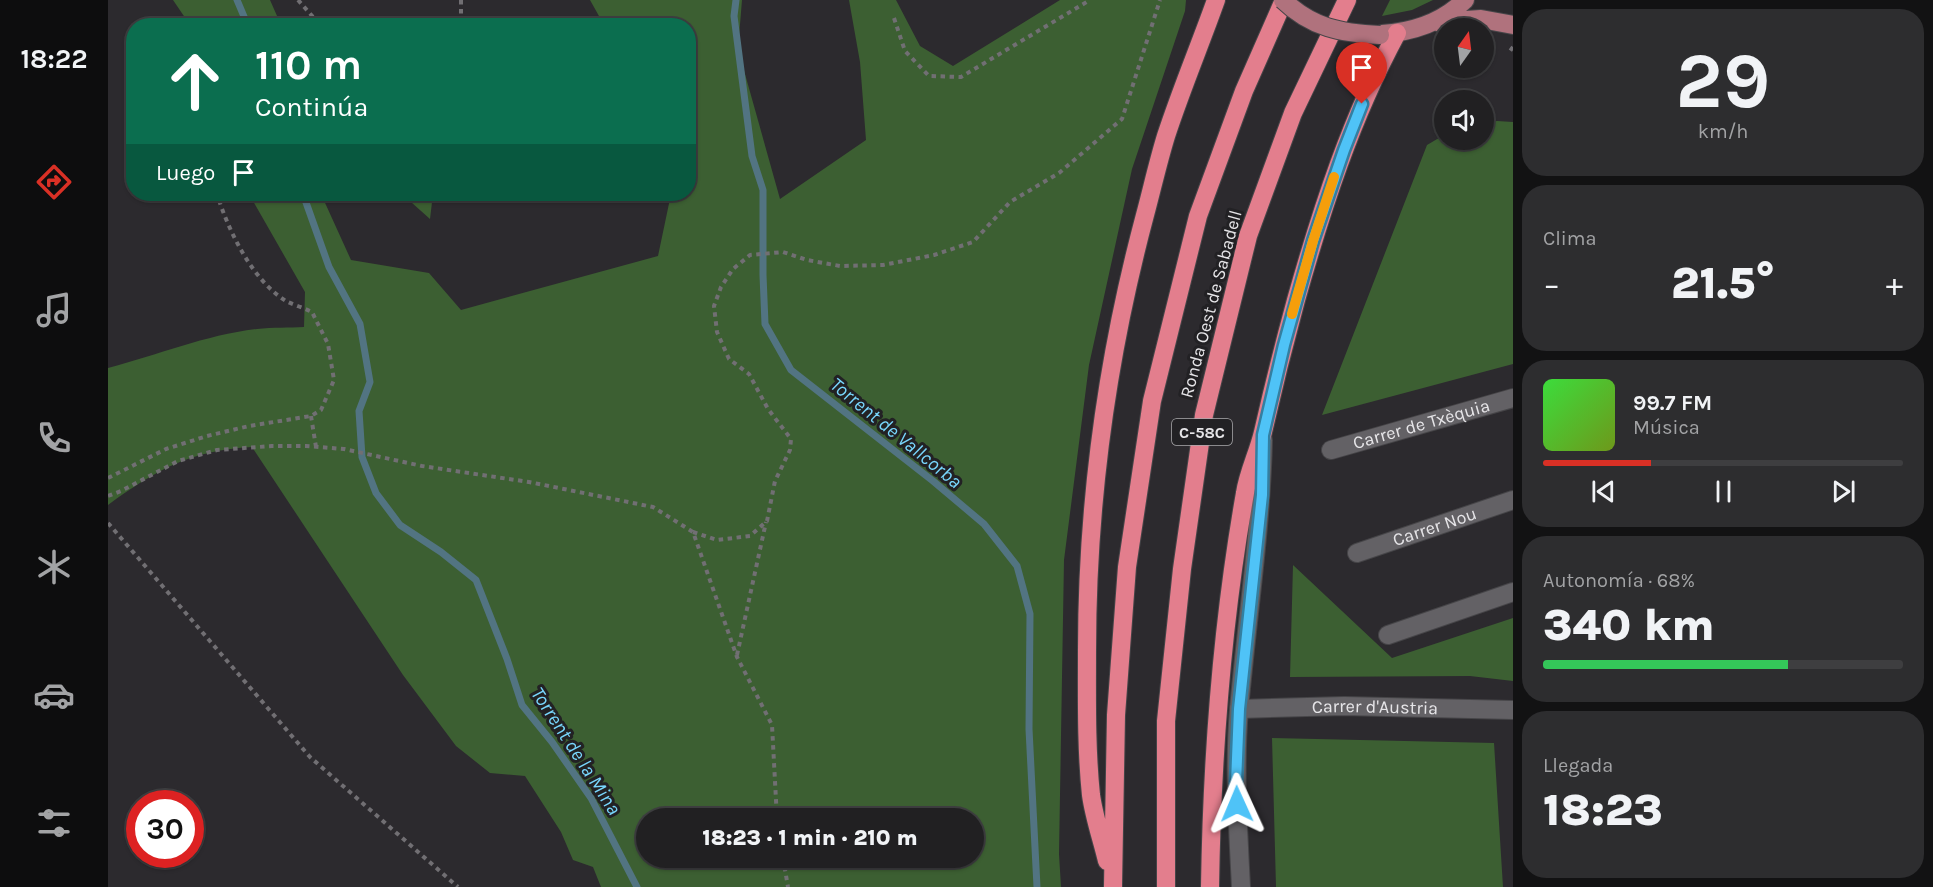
<!DOCTYPE html>
<html lang="es">
<meta charset="utf-8">
<style>
:root{--surface:#212022;--page:#2d2d2f;--text:#f1f3f6;--muted:#a2a3a5;--line:#3e3e40;--accent:#d93025}
body{margin:0;font-family:Karla,sans-serif;background:var(--page);color:var(--text);height:100vh;display:flex;flex-direction:column;font-size:22px;white-space:nowrap}
*{box-sizing:border-box;margin:0}
p{font-size:20px;color:var(--muted)}
.icon{flex:none;width:33px;height:33px;fill:none;stroke:currentColor;stroke-width:2;stroke-linecap:round;stroke-linejoin:round}
.map{position:relative;flex:1;overflow:hidden}
.drawer{display:flex;flex-direction:column;gap:9px;padding:9px;background:#121213;width:420px}
.drawer>*{flex:none}
.banner{position:absolute;left:18px;top:18px;width:570px;height:183px;border-radius:24px;box-shadow:0 2px 4px #0004,0 0 0 2px var(--line);background:#0b6e4f;color:#fff;overflow:hidden}
.needle{width:39px;rotate:14deg}
.fabs{position:absolute;left:1326px;top:18px;display:grid;gap:12px}
.fabs a{display:grid;place-items:center;width:60px;height:60px;border-radius:50%;background:var(--surface);box-shadow:0 2px 4px #0004,0 0 0 2px var(--line);font-size:30px}
.speed{position:absolute;left:18px;top:790px;display:flex;gap:12px;font-size:30px;font-weight:700;text-align:center}
.speed>*{display:grid;place-content:center;width:78px;height:78px;border-radius:50%;background:var(--surface);box-shadow:0 2px 4px #0004,0 0 0 2px var(--line);line-height:1}
.speed .limit{border:9px solid #d22;background:#fff;color:#111}
.pin{position:absolute;display:grid;place-items:center;width:51px;height:51px;color:#fff;margin:-62px -26px;border-radius:50% 50% 50% 0;rotate:-45deg;box-shadow:0 0 6px #0007}
.pin .icon{rotate:45deg}
.me{position:absolute;width:66px;margin:-33px;rotate:359deg;stroke-linejoin:round;filter:drop-shadow(0 0 4px #0008)}
.turn{display:flex;align-items:center;gap:21px;height:126px;padding:0 30px;font-size:27px}
.turn .icon{width:78px;height:78px;stroke-width:2.5}
.turn b{display:block;font-size:42px;line-height:51px}
.then{display:flex;align-items:center;height:57px;padding:0 30px;background:#0003;gap:12px;font-size:22px}
.big{font-size:45px;font-weight:800;line-height:1.1}
.drawer .widget{flex:1;display:flex;flex-direction:column;justify-content:center;gap:9px;min-width:0;padding:0 21px;border-radius:24px;background:var(--page)}
.drawer .dial{align-items:center;gap:0}
.dial b{font-size:78px;line-height:1}
.song{display:flex;align-items:center;gap:18px}
.cover{width:72px;height:72px;border-radius:9px;background:linear-gradient(135deg,hsl(120 70% 55%),hsl(80 70% 35%))}
.played{height:6px;border-radius:3px;background:linear-gradient(90deg,var(--accent) 30%,var(--line) 30%)}
.keys{display:flex;justify-content:space-around;direction:ltr}
.heat{display:flex;justify-content:space-between;align-items:center;font-size:33px;direction:ltr}
.charge{height:9px;border-radius:4px;background:linear-gradient(90deg,#34c759 68%,var(--line) 0)}
.trip{position:absolute;left:528px;top:808px;width:348px;height:60px;border-radius:30px;background:var(--surface);box-shadow:0 2px 4px #0004,0 0 0 2px var(--line);font-weight:800;line-height:60px;text-align:center}
main{display:flex;flex:1;min-height:0}
.dock{display:flex;flex-direction:column;width:108px;justify-content:space-around;align-items:center;background:#0d0d0e;color:var(--muted)}
.dock .icon{width:42px;height:42px}
.dock .current{color:var(--accent)}
.dock b{font-size:27px;color:var(--text)}
.map>svg:first-child{display:block}
.green{fill:#3c5f32;fill-rule:evenodd}
.lines{fill:none;stroke-linecap:round;stroke-linejoin:round}
.stream{stroke:#527482;stroke-width:7}
.street-casing{stroke:#464548;stroke-width:20}
.primary-casing{stroke:#464548;stroke-width:20}
.highway-casing{stroke:#464548;stroke-width:20}
.path{stroke:#716f73;stroke-width:4;stroke-dasharray:4.5 4.5;stroke-linecap:butt}
.street{stroke:#636165;stroke-width:18}
.primary{stroke:#b0727d;stroke-width:18}
.highway{stroke:#e37e8d;stroke-width:18}
.primary-bridge-casing{stroke:#464548;stroke-width:20;stroke-linecap:butt}
.primary-bridge{stroke:#b0727d;stroke-width:18}
.route-casing{stroke:#337fa1;stroke-width:15}
.route{stroke:#4fc3f7;stroke-width:10}
.slow{stroke:#f59e0b;stroke-width:10}
.labels{text-anchor:middle;dominant-baseline:central;stroke-width:6;stroke-linejoin:round;paint-order:stroke}
.shield{fill:#222124;stroke:#abaaad;stroke-width:1.5}
.shield-label{font-size:16px;font-weight:bold;fill:#e6e5e8}
.street-label{font-size:18px;fill:#e6e5e8;stroke:#222124}
.water-label{font-size:20px;font-style:italic;fill:#78d6fc;stroke:#222124}
</style>
<main>
<nav class="dock">
<b>18:22</b>
<svg class="icon current" aria-label="directions" viewBox="0 0 24 24"><path d="M12 3l9 9-9 9-9-9zM9 14v-3h6M13 9l2 2-2 2"/></svg>
<svg class="icon" aria-label="music" viewBox="0 0 24 24"><path d="M9 18V5l10-2v13"/><circle cx="6" cy="18" r="3"/><circle cx="16" cy="16" r="3"/></svg>
<svg class="icon" aria-label="phone" viewBox="0 0 24 24"><path d="M5 4h4l2 5-3 2q2 4 5 5l2-3 5 2v4C11 20 4 13 5 4z"/></svg>
<svg class="icon" aria-label="climate" viewBox="0 0 24 24"><path d="M12 3v18M4 7l16 10M4 17L20 7"/></svg>
<svg class="icon" aria-label="car" viewBox="0 0 24 24"><path d="M5 17H2v-5l4-1 3-4h7l3 4 3 1v5h-3M9 17h6M6 11h13"/><circle cx="7" cy="17" r="2"/><circle cx="17" cy="17" r="2"/></svg>
<svg class="icon" aria-label="filters" viewBox="0 0 24 24"><path d="M4 7h16M4 17h16"/><circle cx="9" cy="7" r="2"/><circle cx="15" cy="17" r="2"/></svg>
</nav>
<div class="map">
<svg width="1405" height="887" viewBox="0 0 1405 887">
<rect width="100%" height="100%" fill="#2c2a2e"/>
<path class="green" d="M65,0H162L173,25H82Z
M482,0H634L630,49L672,199L758,140L752,62L741,0H788L812,46L845,66L952,0H1078L1077,11L1024,169L981,365L956,560L951,854L953,887H493L485,867L465,860L453,832L417,776L382,773L348,746L295,675L144,447C83,450 48,470 0,505V368C50,355 98,335 149,329C165,327 181,328 196,327L197,292L141,194H213L243,260L321,273L353,310L550,256L563,194H580V26L496,25ZM538,819H866V858H538Z
M1282,0H1325L1304,10L1274,16Z
M1389,121L1405,122V364L1214,415L1319,145L1336,135V140H1376V122Z
M294,194H325L322,219Z
M1185,565L1284,658L1405,618V681L1362,676L1182,677Z
M1164,738L1386,743L1395,887H1168Z"/>
<g class="lines">
<path class="stream" d="M129,0L140,26
M628,0L626,16L644,156L655,190V275L657,324L683,370L825,481L876,524L909,566L922,614L921,729L929,887
M195,194L221,267L252,324L262,382L251,411L254,457L268,493L292,525L333,552L368,580L399,659L414,705L444,742L483,798L529,887"/>
<g class="street-casing">
<g id="street">
<path id="s1" d="M1223,450L1405,398"/>
<path id="s2" d="M1249,553L1405,500"/>
<path d="M1280,635L1405,592"/>
<path id="s3" d="M1131,709L1236,706L1405,710"/>
<path d="M1133,887C1130,828 1126,768 1131,709C1139,619 1153,530 1155,440"/>
</g>
</g>
<g class="primary-casing">
<path id="primary" d="M1329,22L1373,19L1405,25
M1274,34C1304,32 1335,22 1357,0"/>
</g>
<g class="highway-casing">
<path id="highway" d="M999,861C994,840 986,817 983,795C978,747 979,698 979,650C979,503 999,357 1037,215C1044,189 1050,162 1058,136C1073,90 1092,45 1108,0
M1005,886L1008,715L1019,567L1044,401L1090,216L1136,91L1176,0
M1058,887V721L1074,569L1096,415L1140,236L1185,113L1239,0
M1102,887C1104,756 1114,623 1137,493C1140,473 1150,453 1155,432C1165,388 1176,344 1188,300C1214,208 1243,118 1289,33"/>
</g>
<path class="path" d="M190,0L213,26
M353,0V26
M786,18L797,51L821,76L853,77L982,0
M1405,47L1402,51L1405,53
M203,416L208,447
M0,478L58,449L99,436L141,426L203,416L213,410L226,380L220,344L204,312C196,308 186,305 178,301C144,280 120,230 109,194
M0,496L13,491L70,461L109,450L164,446H198L236,449L314,466L421,482L545,507L585,532L629,657L664,725L669,819
M0,523L202,757L350,887
M585,532L609,540L642,536L659,521L667,481L682,450L683,439L660,409L641,374L621,359L609,332L606,306L613,287L625,269L642,255L675,252L699,260L732,266L775,265L826,255L865,242L902,202L951,173L1014,119L1052,0
M629,655L658,522
M675,858L680,887"/>
<use href="#street" class="street"/>
<use href="#primary" class="primary"/>
<use href="#highway" class="highway"/>
<g class="primary-bridge-casing">
<path id="primary-bridge" d="M1175,0C1204,28 1233,33 1272,35"/>
</g>
<use href="#primary-bridge" class="primary-bridge"/>
</g>
<g class="lines">
<g class="route-casing">
<path id="route" d="M1129,804L1128,783L1131,709L1154,495L1155,435L1176,345L1205,241L1236,150L1254,104"/>
</g>
<use href="#route" class="route"/>
<path class="slow" d="M1184,314L1205,241L1226,177"/>
</g>
<g class="labels">
<rect class="shield" x="1064" y="419" width="60" height="26" rx="4.5"/>
<g class="shield-label">
<text x="1094" y="432">C-58C</text>
</g>
<g class="street-label">
<text transform="translate(1103 304) rotate(-75)">Ronda Oest de Sabadell</text>
<text stroke="none"><textPath href="#s1" startOffset="94">Carrer de Txèquia</textPath></text>
<text stroke="none"><textPath href="#s2" startOffset="82">Carrer Nou</textPath></text>
<text stroke="none"><textPath href="#s3" startOffset="136">Carrer d'Austria</textPath></text>
</g>
<g class="water-label">
<text transform="translate(788 433) rotate(39)">Torrent de Vallcorba</text>
<text transform="translate(468 751) rotate(57)">Torrent de la Mina</text>
</g>
</g>
</svg>
<div class="fabs">
<a><svg class="needle" viewBox="-14 -14 28 28"><path d="M0-13l5 13h-10z" fill="#e53935"/><path d="M0 13l5-13h-10z" fill="#a2a3a5"/></svg></a>
<a><svg class="icon" aria-label="sound" viewBox="0 0 24 24"><path d="M4 9h4l5-4v14l-5-4H4zM17 9q2 3 0 6"/></svg></a>
</div>
<div class="speed"><div class="limit">30</div></div>
<div class="pin" style="left:1254px;top:104px;background:#d93025"><svg class="icon" aria-label="arrive" viewBox="0 0 24 24"><path d="M6 21V4h12l-3 4 3 4H6"/></svg></div>
<svg class="me" style="left:1129px;top:804px" viewBox="-20 -20 40 40"><path d="M0-17L14 15 0 8-14 15z" fill="#4fc3f7" stroke="#fff" stroke-width="4"/></svg>
<div class="trip">18:23 · 1 min · 210 m</div>
<div class="banner">
<div class="turn"><svg class="icon" aria-label="ahead" viewBox="0 0 24 24"><path d="M12 20V5M6 11l6-6 6 6"/></svg><div><b>110 m</b>Continúa</div></div>
<div class="then">Luego<svg class="icon" aria-label="arrive" viewBox="0 0 24 24"><path d="M6 21V4h12l-3 4 3 4H6"/></svg></div>
</div>
</div>
<section class="drawer">
<div class="widget dial"><b>29</b><p>km/h</p></div>
<div class="widget"><p>Clima</p>
<div class="heat"><a>−</a><b class="big">21.5°</b><a>+</a></div>
</div>
<div class="widget">
<div class="song"><i class="cover"></i><div><b>99.7 FM</b><p>Música</p></div></div>
<div class="played"></div>
<div class="keys"><svg class="icon" aria-label="previous" viewBox="0 0 24 24"><path d="M18 5L8 12l10 7zM5 5v14"/></svg><svg class="icon" aria-label="pause" viewBox="0 0 24 24"><path d="M8 5v14M16 5v14"/></svg><svg class="icon" aria-label="next" viewBox="0 0 24 24"><path d="M6 5l10 7-10 7zM19 5v14"/></svg></div>
</div>
<div class="widget"><p>Autonomía · 68%</p><b class="big">340 km</b><div class="charge"></div></div>
<div class="widget"><p>Llegada</p><b class="big">18:23</b></div>
</section>
</main>
